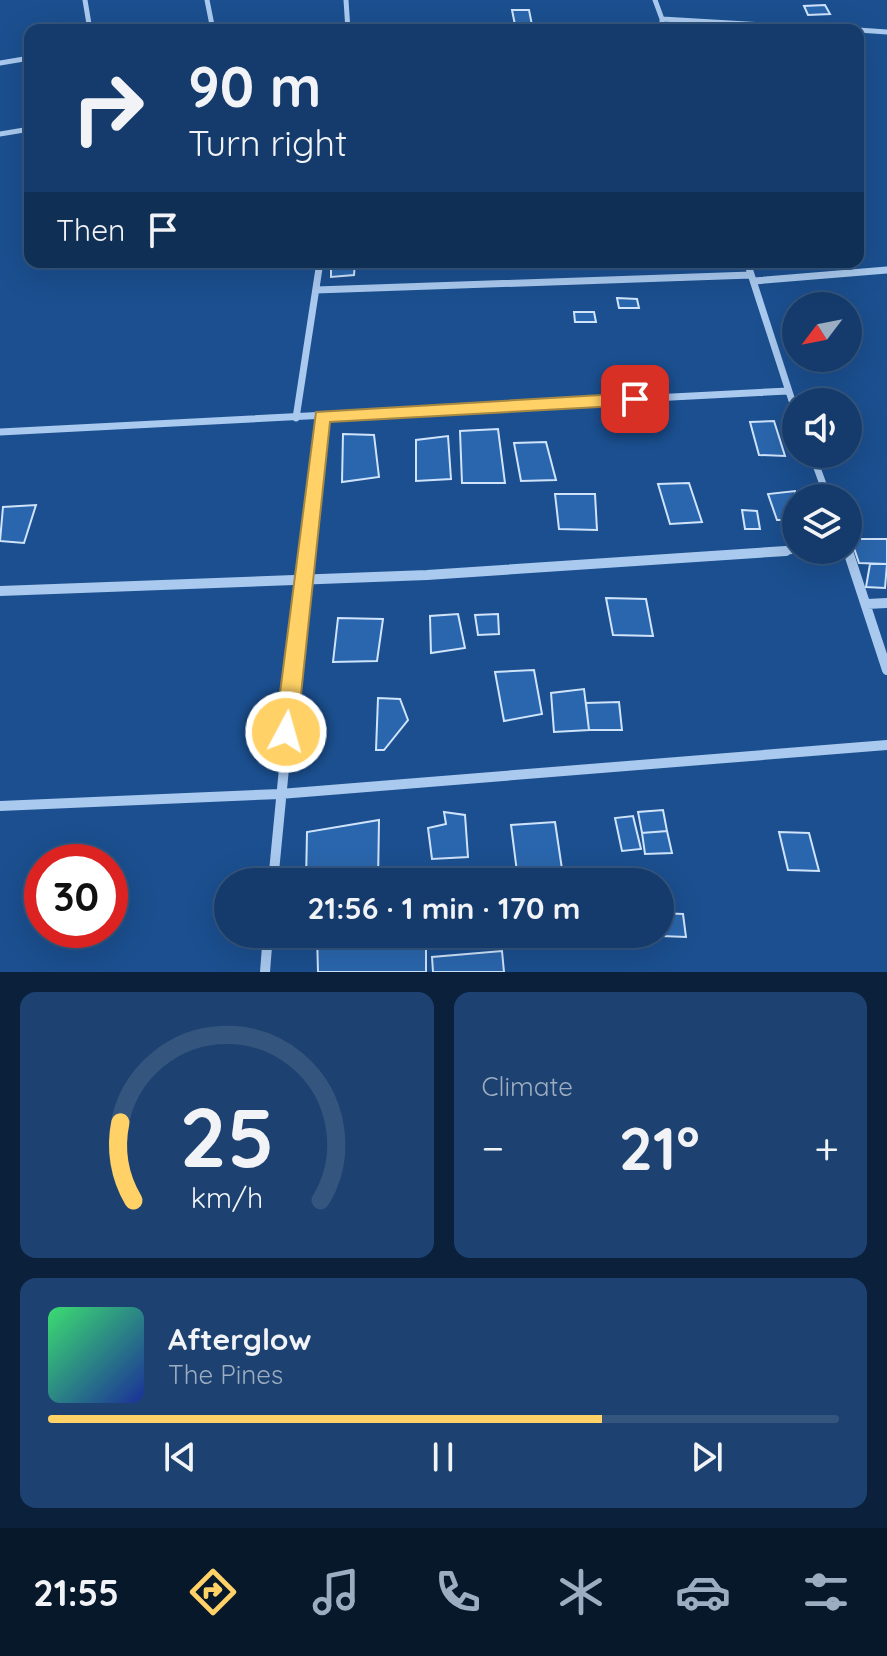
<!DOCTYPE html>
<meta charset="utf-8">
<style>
:root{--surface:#143b6b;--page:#1d4271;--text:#f1f3f6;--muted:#9dadc1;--line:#33557e;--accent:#ffd166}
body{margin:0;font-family:Quicksand,sans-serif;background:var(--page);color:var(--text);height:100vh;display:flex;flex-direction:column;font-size:30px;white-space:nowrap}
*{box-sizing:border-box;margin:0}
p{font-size:26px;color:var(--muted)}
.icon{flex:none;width:44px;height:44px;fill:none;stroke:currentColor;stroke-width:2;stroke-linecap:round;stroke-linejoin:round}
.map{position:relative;height:972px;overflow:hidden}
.drawer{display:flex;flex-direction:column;gap:20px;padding:20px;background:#0b203b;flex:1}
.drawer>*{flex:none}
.top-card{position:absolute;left:24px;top:24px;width:840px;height:244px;border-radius:16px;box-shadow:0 8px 32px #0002,0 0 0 2px var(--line);background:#143b6b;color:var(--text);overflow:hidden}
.needle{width:52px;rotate:238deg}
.buttons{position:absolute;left:782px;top:292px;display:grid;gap:16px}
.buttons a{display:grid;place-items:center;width:80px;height:80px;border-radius:50%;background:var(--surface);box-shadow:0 8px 32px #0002,0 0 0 2px var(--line);font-size:40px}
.speed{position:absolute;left:24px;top:844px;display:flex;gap:16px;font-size:40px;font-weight:700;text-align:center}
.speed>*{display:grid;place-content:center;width:104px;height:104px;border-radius:50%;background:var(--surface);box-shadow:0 8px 32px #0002,0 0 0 2px var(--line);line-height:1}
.speed .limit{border:12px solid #d22;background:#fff;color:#111}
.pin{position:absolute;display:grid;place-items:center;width:68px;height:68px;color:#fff;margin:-34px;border-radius:16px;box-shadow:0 4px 12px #0006}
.me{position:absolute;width:88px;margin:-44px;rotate:6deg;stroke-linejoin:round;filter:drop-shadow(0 0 6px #0008)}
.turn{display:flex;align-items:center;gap:28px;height:168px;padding:0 32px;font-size:36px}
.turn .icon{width:104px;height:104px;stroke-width:2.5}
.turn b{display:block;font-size:56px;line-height:68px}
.then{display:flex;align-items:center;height:76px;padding:0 32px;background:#0003;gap:16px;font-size:30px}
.big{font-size:60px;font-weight:700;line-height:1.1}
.drawer .tile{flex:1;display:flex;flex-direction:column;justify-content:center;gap:12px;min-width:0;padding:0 28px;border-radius:16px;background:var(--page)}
.drawer .dial{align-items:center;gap:0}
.dial svg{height:208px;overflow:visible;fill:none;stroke:var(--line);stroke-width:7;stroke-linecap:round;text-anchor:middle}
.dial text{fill:var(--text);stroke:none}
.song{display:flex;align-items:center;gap:24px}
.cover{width:96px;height:96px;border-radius:12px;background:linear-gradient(135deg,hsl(140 70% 55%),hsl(230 70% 35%))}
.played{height:8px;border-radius:4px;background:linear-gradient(90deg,var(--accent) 70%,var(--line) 70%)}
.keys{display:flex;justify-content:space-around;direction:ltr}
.heat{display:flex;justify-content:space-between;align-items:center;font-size:44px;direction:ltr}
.drawer .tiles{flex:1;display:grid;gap:20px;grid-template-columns:1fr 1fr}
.tile:last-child{grid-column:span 2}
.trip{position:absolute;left:214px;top:868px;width:460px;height:80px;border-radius:40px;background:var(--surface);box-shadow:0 8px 32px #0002,0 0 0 2px var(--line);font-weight:700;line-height:80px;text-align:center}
.tab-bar{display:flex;height:128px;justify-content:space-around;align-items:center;background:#08182b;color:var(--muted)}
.tab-bar .icon{width:56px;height:56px}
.tab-bar .current{color:var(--accent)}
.tab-bar b{font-size:36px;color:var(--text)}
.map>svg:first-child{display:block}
.building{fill:#2a66ad;stroke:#cfe3fa;stroke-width:2}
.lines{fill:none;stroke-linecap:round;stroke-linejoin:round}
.street-far2{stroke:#a9c9ee;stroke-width:5}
.street-far1{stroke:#a9c9ee;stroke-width:7}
.street{stroke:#a9c9ee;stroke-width:10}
.route{fill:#ffd166;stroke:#a68842;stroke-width:2}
</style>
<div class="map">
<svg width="887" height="972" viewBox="0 0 887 972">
<rect width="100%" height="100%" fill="#1b4f8f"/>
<path class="building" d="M825,5L830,14L808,15L804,6Z
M512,10H529L532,25H515Z
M331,262H355L354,275L331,277Z
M617,298L637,299L639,308H619Z
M574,312H594L596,322H575Z
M774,421L785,456L759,455L750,422Z
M498,429L505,483H462L460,431Z
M343,434L374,435L379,477L342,482Z
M448,436L451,479L416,481V440Z
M546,442L556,480L521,481L514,443Z
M689,483L702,522L670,524L658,484Z
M795,491L796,520H777L768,494Z
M555,494H595L597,530L559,529Z
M36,505L24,543L0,541L3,507Z
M742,510L757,511L760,529H745Z
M851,539H887V564L859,563Z
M870,564H887L885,588L866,587Z
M606,598L646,599L653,636L613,635Z
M458,614L465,648L431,653L430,616Z
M498,614L499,634L478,635L475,615Z
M338,618L383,619L377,661L333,662Z
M534,670L542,714L504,721L495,672Z
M584,689L589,730L554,732L551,693Z
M378,698L400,699L408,720L384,750H376Z
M619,702L622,730H589L586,703Z
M663,810L667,831L642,833L638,812Z
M444,812L465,815L468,857L432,859L428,828L446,824Z
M633,816L641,849L622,851L615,818Z
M379,820L378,882H306L307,832Z
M555,822L562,869L517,872L511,825Z
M667,831L672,853L645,854L642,833Z
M779,832L809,833L819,871L788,870Z
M660,913L683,914L686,937L662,936Z
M317,934H426V972H318Z
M502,951L504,972H433L432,957Z"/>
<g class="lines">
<path class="street-far2" d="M85,0L90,30
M207,0L213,30
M346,0L348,30
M655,0L662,19
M662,30V19L851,30
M858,30L887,32
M0,63L30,58
M0,134L30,129"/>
<path class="street-far1" d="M747,262L796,413
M754,281L887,270
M316,290L751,275
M296,418L320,262
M0,432L788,391
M812,454L828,498
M848,550L849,553
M305,553L322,417
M756,553L800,550"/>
<path class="street" d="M848,551L887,670
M0,591L427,575L786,551
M867,604L887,603
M0,806L280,794L887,745
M273,882L305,551
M265,972L268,934"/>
</g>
<path class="route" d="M635,393L644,399L635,405L330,422L297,732L294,740L286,743L278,740L275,732L316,412Z"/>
</svg>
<div class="buttons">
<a><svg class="needle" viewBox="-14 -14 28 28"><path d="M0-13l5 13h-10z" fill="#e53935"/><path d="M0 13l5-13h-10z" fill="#9dadc1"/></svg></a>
<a><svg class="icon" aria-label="sound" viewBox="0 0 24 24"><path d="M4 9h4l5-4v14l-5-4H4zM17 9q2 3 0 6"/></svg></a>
<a><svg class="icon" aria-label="layers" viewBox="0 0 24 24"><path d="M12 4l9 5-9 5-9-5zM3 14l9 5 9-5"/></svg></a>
</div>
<div class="speed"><div class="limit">30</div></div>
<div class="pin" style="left:635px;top:399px;background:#d93025"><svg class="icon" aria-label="arrive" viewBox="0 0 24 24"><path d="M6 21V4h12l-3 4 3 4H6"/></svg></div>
<svg class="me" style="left:286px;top:732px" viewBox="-20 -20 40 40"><circle r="17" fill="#ffd166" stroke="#fff" stroke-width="3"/><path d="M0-11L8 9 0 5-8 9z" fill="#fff"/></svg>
<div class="trip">21:56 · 1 min · 170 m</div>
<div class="top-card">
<div class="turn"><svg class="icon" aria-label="right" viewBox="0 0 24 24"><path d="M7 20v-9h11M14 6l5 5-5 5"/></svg><div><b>90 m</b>Turn right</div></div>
<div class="then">Then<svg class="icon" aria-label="arrive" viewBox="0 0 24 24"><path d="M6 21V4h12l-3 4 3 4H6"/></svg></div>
</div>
</div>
<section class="drawer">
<div class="tiles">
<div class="tile dial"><svg viewBox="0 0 100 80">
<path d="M14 69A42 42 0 1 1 86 69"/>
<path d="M14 69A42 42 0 0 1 9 39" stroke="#ffd166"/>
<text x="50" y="56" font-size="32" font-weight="700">25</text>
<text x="50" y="72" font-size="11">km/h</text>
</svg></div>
<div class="tile"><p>Climate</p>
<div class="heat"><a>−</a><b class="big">21°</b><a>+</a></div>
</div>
<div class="tile">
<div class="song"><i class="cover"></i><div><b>Afterglow</b><p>The Pines</p></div></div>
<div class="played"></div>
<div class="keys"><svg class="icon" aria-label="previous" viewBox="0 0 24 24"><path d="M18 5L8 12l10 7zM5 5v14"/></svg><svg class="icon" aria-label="pause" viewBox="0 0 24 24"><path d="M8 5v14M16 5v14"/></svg><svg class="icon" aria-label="next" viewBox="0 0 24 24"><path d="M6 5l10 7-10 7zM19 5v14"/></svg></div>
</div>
</div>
</section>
<nav class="tab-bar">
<b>21:55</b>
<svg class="icon current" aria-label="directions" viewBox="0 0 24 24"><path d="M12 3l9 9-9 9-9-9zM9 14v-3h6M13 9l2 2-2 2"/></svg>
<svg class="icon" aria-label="music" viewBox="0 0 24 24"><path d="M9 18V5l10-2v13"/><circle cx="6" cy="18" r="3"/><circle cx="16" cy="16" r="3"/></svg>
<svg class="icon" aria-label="phone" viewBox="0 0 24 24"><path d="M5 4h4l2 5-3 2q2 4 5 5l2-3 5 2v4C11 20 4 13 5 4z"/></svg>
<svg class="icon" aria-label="climate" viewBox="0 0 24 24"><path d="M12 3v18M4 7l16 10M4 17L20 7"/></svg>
<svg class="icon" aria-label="car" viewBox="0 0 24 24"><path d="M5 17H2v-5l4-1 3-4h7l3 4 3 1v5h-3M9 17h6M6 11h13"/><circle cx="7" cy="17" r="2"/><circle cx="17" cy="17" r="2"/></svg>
<svg class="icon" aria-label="filters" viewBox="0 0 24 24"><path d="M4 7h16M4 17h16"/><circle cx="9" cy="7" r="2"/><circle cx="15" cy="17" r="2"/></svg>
</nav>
